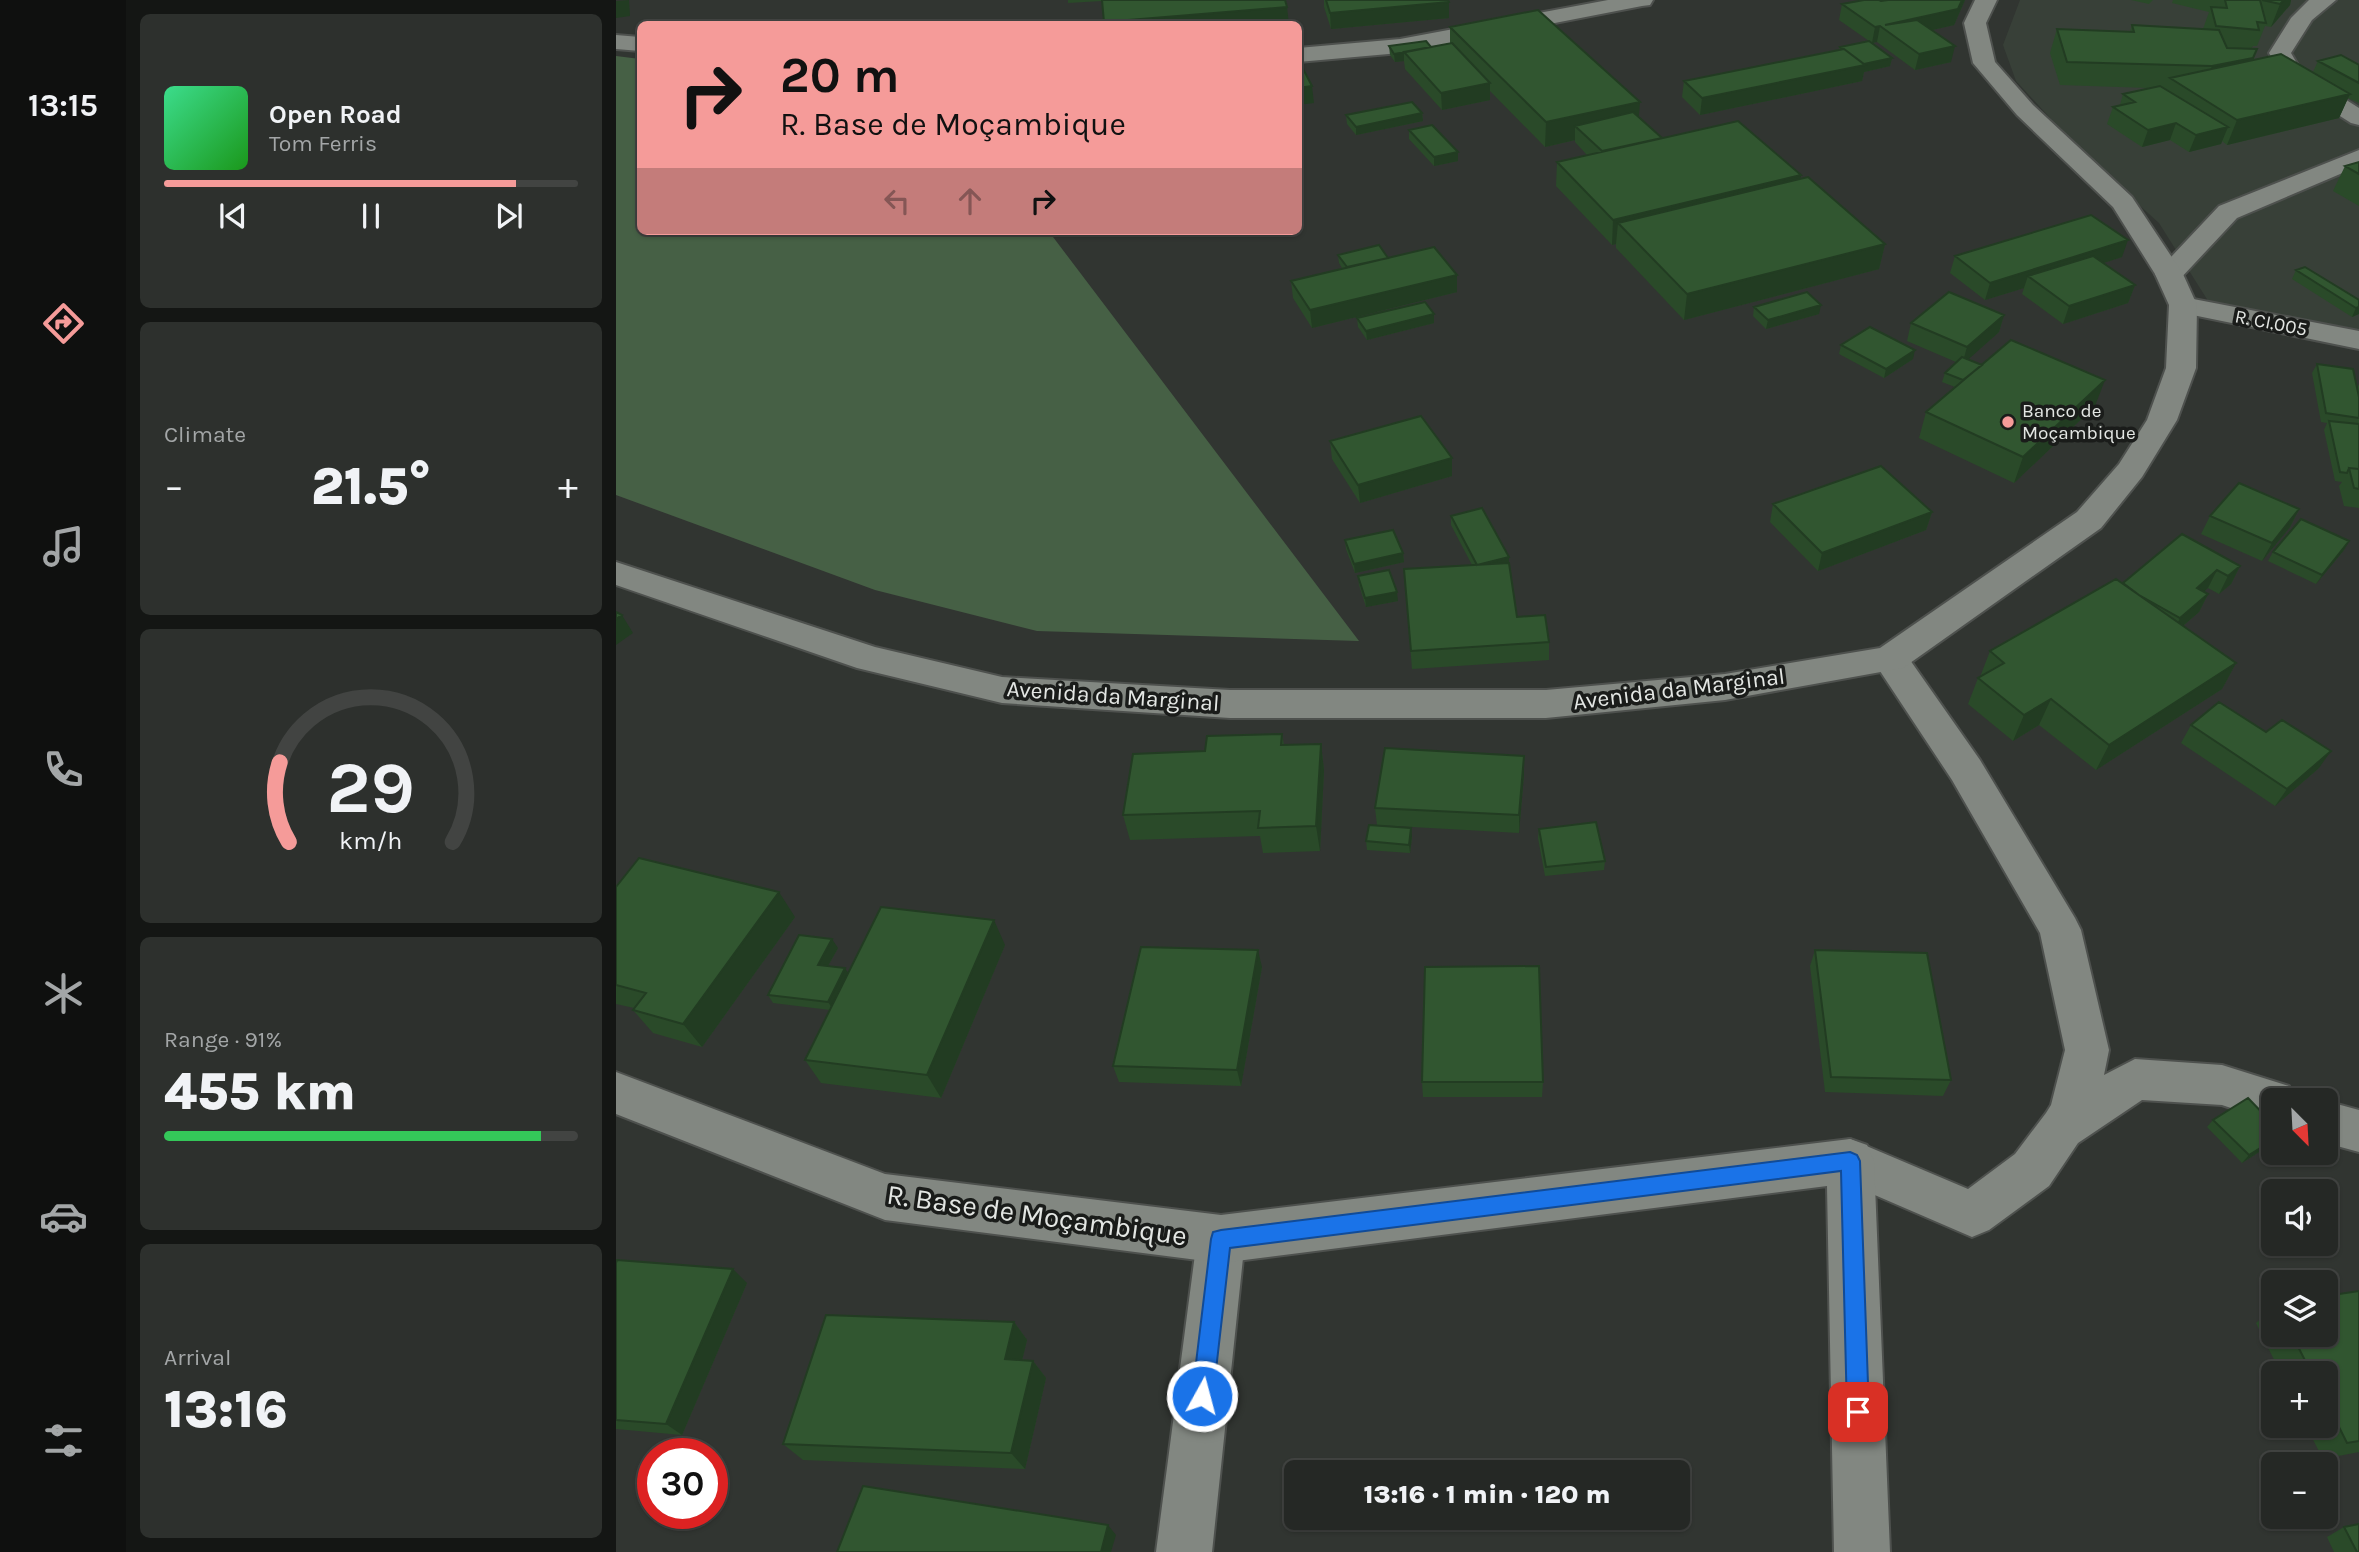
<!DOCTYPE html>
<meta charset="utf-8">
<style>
:root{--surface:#252825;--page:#2d302d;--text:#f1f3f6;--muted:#a3a6a7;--line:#424442;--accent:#f59b99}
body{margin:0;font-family:Karla,sans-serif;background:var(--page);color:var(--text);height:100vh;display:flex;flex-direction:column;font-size:26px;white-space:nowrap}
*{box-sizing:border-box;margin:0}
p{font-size:23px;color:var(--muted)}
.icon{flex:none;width:38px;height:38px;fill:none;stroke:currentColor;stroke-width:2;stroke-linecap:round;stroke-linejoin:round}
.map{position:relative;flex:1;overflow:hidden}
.side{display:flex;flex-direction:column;gap:14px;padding:14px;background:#141614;width:490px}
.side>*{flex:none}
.hud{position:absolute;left:21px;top:21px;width:665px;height:214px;border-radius:10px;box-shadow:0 2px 5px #0004,0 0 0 2px var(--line);background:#f59b99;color:#111;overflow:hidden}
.needle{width:46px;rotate:156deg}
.buttons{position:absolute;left:1645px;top:1088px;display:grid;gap:14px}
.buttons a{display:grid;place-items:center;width:77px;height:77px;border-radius:10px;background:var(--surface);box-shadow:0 2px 5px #0004,0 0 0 2px var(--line);font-size:35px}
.speed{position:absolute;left:21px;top:1438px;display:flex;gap:14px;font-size:35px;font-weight:700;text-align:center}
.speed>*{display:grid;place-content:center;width:91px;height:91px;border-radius:50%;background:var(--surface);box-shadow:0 2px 5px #0004,0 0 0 2px var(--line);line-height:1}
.speed .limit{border:10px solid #d22;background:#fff;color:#111}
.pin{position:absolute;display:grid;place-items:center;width:60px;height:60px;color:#fff;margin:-30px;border-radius:14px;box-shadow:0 4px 10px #0006}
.me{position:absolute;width:77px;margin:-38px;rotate:7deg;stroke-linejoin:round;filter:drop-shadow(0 0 5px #0008)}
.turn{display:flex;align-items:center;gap:24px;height:147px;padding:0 28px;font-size:32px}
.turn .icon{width:91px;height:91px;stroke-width:2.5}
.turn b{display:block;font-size:49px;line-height:60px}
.lanes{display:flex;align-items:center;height:66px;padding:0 28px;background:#0003;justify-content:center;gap:35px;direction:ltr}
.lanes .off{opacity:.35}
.big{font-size:52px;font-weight:800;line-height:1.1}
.side .tile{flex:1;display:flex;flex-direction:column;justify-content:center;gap:10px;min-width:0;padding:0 24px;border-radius:10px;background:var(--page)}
.side .dial{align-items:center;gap:0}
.dial svg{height:182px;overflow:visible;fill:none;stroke:var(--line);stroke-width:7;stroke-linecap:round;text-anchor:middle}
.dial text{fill:var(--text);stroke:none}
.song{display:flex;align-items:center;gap:21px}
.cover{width:84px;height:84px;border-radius:10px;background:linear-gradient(135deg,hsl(150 70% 55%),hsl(120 70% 35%))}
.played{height:7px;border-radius:4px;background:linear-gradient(90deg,var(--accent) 85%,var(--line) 85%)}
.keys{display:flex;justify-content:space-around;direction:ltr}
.heat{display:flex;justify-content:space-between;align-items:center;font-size:38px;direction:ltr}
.charge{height:10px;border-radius:5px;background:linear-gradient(90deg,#34c759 91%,var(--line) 0)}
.trip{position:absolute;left:668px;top:1460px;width:406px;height:70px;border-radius:10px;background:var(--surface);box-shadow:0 2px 5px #0004,0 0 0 2px var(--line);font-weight:800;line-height:70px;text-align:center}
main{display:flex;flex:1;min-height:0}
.menu{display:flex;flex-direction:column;width:126px;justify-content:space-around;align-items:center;background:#0f100f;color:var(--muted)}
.menu .icon{width:49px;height:49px}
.menu .active{color:var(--accent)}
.menu b{font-size:32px;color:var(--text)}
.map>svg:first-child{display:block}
.built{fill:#384038}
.green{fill:#466045}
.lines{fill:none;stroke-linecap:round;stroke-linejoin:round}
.minor-casing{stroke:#4e514e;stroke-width:4}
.tertiary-casing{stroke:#4e514e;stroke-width:4}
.minor{fill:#828781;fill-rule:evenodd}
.tertiary{fill:#828781;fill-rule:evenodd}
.wall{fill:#2a4a29}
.shaded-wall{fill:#223c22}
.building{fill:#315630;stroke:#223c22;stroke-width:2}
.route{fill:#1a73e8;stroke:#114b97;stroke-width:2}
.poi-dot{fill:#f59b99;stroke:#1a1c1a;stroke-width:2.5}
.labels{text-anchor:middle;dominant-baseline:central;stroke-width:7;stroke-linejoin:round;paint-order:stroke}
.far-street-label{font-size:19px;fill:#e3e6e3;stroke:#1a1c1a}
.far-poi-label{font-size:19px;fill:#e3e6e3;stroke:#1a1c1a;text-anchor:start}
.street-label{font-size:23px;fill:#e3e6e3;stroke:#1a1c1a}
.near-street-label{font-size:28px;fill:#e3e6e3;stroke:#1a1c1a}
</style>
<main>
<nav class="menu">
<b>13:15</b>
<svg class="icon active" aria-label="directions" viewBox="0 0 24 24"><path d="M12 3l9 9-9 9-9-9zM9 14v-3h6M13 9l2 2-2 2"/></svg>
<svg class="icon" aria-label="music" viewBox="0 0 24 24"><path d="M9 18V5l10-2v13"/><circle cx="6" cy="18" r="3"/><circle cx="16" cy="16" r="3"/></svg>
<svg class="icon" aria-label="phone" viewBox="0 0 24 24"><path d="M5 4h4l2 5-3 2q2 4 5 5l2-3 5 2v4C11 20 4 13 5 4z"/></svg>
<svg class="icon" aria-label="climate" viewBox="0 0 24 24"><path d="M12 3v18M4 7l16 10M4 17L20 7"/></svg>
<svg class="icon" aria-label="car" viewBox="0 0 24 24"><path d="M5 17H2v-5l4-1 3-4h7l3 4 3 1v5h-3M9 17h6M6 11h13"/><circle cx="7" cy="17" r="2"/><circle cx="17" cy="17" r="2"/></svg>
<svg class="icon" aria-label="filters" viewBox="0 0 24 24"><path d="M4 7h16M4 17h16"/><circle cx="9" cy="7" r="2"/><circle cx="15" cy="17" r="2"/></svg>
</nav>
<section class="side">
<div class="tile">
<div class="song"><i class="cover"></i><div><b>Open Road</b><p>Tom Ferris</p></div></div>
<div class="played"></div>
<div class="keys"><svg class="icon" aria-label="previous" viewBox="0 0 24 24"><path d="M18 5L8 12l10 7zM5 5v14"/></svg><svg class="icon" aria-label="pause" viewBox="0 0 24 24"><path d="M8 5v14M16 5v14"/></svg><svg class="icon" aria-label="next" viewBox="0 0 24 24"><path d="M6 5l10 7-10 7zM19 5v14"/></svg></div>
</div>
<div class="tile"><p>Climate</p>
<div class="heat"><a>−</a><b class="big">21.5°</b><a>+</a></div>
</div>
<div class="tile dial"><svg viewBox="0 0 100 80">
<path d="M14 69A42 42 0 1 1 86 69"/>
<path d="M14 69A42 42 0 0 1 10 34" stroke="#f59b99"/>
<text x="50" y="56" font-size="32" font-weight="700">29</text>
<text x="50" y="72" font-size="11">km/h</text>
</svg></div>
<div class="tile"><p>Range · 91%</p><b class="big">455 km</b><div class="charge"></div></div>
<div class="tile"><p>Arrival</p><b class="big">13:16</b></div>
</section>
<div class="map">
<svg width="1743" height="1552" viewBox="0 0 1743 1552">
<rect width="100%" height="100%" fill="#313531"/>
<path class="built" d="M1404,0H1743V344L1606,323L1543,223L1470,157L1400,81L1387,45Z"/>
<path class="green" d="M0,56L24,59V231L434,233L743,641L421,631L259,590L0,495Z"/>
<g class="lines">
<g class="minor-casing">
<path id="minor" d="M992,0H1037L1034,5L1026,6L784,53L682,62V48L784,39Z
M1693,0H1720L1696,20L1675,53L1686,72L1743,108V125L1735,123L1669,81L1653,53L1675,18Z
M0,35L24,37V51L0,49Z
M1743,150V166L1621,218L1563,280L1553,282L1543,280L1539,274L1603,206Z
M1567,297L1743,331V349L1557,311L1553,305L1557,299Z
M1274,646L1287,650L1364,760L1459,918L1465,930L1493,1050L1488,1075L1519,1059L1606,1065L1673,1086L1680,1101H1657V1122L1606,1105L1526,1100L1462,1143L1433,1186L1373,1230L1356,1237L1217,1177L1210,1161L1217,1145L1234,1139L1352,1189L1399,1154L1430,1113L1435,1105L1449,1050L1424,933L1336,780L1256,659L1261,650Z
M1710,1101L1743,1110V1152L1710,1143Z
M605,1215L622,1222L629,1239L596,1552H540L581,1239L588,1222Z"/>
</g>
<g class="tertiary-casing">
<path id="tertiary" d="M1359,0H1381L1370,23L1379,62L1417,105L1516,197L1567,274L1581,305L1580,368L1561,420L1526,477L1485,528L1287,668L1109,700L930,718H614L386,703L241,668L0,585V562L259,647L386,677L614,690H930L1109,674L1264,648L1461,512L1503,464L1531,420L1550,368L1553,305L1539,274L1497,207L1401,115L1357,63L1348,23Z
M0,1072L269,1174L605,1215L1234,1139L1251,1145L1258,1161L1274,1552H1218L1211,1186L605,1263L269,1220L0,1114Z"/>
</g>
<use href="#minor" class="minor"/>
<use href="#tertiary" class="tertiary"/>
</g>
<path class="wall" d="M452,0H669L673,24H488L486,1L452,3Z
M708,0H832L833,18L715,29L708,7Z
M1272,0H1349L1338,25L1316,30L1335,62L1299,70L1261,42L1256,43L1223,20L1226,4Z
M1515,0H1537L1533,4Z
M1557,0H1675L1674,5L1655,27L1649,26L1641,46H1637L1635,49L1637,60L1697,72L1702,61L1743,65V103L1732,98L1723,118L1611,145L1606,141L1605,144L1573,152L1554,140L1526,147L1491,124L1497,107L1504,105L1507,94L1533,88L1444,85L1434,53L1441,29L1514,32L1516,25L1587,29L1593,12L1556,3Z
M834,27L1023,117L1046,138L1184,179L1269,244L1263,269L1068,320L1000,248V244L996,245L940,186L941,162L971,155L959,142V140L929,147L874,91V100L826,110L789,69L788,61L779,62L774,55L773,46L815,47L834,43Z
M1224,47L1276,58L1274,66L1248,72L1246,81L1084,115L1066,97L1068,81L1223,50Z
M806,113L807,121L740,135L731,124L730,115Z
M793,130L842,152V161L818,166L793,139Z
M1743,162V206L1717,191L1729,166Z
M722,255L772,258L841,275V292L696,328L677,298L675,281L726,268L723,263Z
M1339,256L1506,257L1487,263L1519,285L1512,303L1447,324L1406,294L1408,288L1369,300L1334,273Z
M1680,270L1743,300V314L1736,317L1676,279Z
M1138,307L1203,314L1150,329L1137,316Z
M1388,315L1383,332L1352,359L1479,406L1398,483L1303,438L1310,412L1339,387L1326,382L1329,373L1340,362L1291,341L1295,323Z
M741,318L818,323L751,340L742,327Z
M1225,345L1297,359L1268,378L1223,354Z
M1701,364L1741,388L1743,384V508L1728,506L1723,486L1726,482L1719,481L1708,430L1711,423L1705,422L1696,373Z
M714,441L836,458V476L744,503L716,459Z
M1157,504L1316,512L1310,530L1202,571L1154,522Z
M1683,509L1674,527L1646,561L1585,534L1594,516Z
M835,516L893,557V565L901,617L933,642V660L796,669L788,569L856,565L835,525Z
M729,540L787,553L788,562L739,573L730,549Z
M1733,541L1728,550L1700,584L1652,561L1657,552Z
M1624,566L1615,584L1603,594L1592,588L1588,591L1592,594L1583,612L1567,626L1620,663L1606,689L1480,770L1423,725L1397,741L1352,704L1362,678L1364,677L1374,651L1507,583Z
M742,576L782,601L750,607L743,585Z
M1575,725L1703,768L1659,806L1565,743Z
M666,734L668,745L705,744L708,770L704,851L647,853L644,836L514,840L507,815L589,751Z
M908,774L903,833L761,825L759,808Z
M923,829L989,861L988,870L929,876L922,838Z
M796,837L794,853L751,850L750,841Z
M0,887L179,917L86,1047L37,1033L17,1010L18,1008L0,1004Z
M389,945L325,1098L205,1083L189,1060L214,1010L157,1003L152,995L222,948L212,966L232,973Z
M1199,950L1335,1080L1327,1096L1209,1092L1194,966Z
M646,967L625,1086L503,1082L497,1066Z
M806,1082H927L926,1097H807Z
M1597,1120L1657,1143L1626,1163L1591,1127Z
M0,1263L131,1283L66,1435L0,1429Z
M1743,1291V1452L1707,1459L1690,1426H1710V1374H1665L1640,1323L1657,1308V1335H1710Z
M398,1322L411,1340L406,1360L417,1361L430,1378L409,1469L187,1460L167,1444Z
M1728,1527L1743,1552H1718L1711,1537Z"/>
<path class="shaded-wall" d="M13,0L14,16L0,18V1Z
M1346,0H1349L1338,25L1281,38L1269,25Z
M1668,0H1675L1674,5L1655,27L1664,4Z
M833,2V18L715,29L714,13Z
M671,7L673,24H488V22Z
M1264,26L1261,42L1256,43L1259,27Z
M1339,46L1335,62L1299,70L1303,54Z
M816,48L788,52V61L779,62L778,54Z
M1276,58L1274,66L1248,72L1246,81L1084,115L1086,98Z
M1637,58L1628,81L1587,90L1596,66Z
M874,83V100L826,110L825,93Z
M696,86L698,103L682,105V88Z
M1734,94L1723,118L1611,145L1621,120Z
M1024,102L1022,126H959V140L929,147L930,122Z
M806,113L807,121L740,135V127Z
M1560,123L1554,140L1526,147L1532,130Z
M1612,127L1605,144L1573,152L1580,135Z
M842,152V161L818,166V157Z
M1185,175L1181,200L1002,223L1000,244L996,245L997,220Z
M1512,240L1506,257L1422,284L1412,276L1408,288L1369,300L1374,283Z
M1269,244L1263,269L1068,320L1071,294Z
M841,275V292L696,328L694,310Z
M1519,285L1512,303L1447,324L1453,306Z
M1205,305L1203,314L1150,329L1152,320Z
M1743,307V314L1736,317L1740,308Z
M818,314V323L751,340L750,331Z
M1388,315L1383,332L1346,365L1351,347Z
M1299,350L1297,359L1268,378L1270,369Z
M1489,380L1479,406L1398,483L1407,457Z
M836,458V476L744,503L742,485Z
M1683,509L1674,527L1646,561L1656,543Z
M1316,512L1310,530L1202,571L1206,553Z
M1733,541L1728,550L1700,584L1706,575Z
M787,553L788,562L739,573L738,564Z
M893,557V566L861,565Z
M1624,566L1615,584L1603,594L1612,576Z
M1601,570L1592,588L1572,606L1581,588Z
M781,592L782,601L750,607L749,598Z
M1592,594L1583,612L1555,636L1564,618Z
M6,615L17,633L0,645V619Z
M1620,663L1606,689L1480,770L1493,745Z
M1435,699L1423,725L1397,741L1408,715Z
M705,744L708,770L704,851L700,826Z
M1715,751L1703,768L1659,806L1671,789Z
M908,756V774L903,833V815Z
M795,828L796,837L794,853L793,845Z
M163,892L179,917L86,1047L67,1024Z
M378,920L389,945L325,1098L311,1075Z
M216,939L222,948L208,973L202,965Z
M642,950L646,967L625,1086L621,1070Z
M229,968L234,976L218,1011L212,1002Z
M1657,1140V1143L1626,1163L1633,1155Z
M117,1269L131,1283L66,1435L50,1424Z
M398,1322L411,1340L402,1377L389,1359Z
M417,1361L430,1378L409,1469L395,1453Z
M492,1525L500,1535L495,1552H485Z"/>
<path class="building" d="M486,0H669L671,7L488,22Z
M710,0H832L833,2L714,13Z
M1248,0H1263L1265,1L1272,0H1346L1342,9L1269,25L1301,20L1339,46L1303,54L1264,26L1259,27L1226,4Z
M1609,0H1644L1650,23L1641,22L1643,30L1600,26L1595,7L1611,8Z
M1646,0H1668L1664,4Z
M922,10L1024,102L930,122L834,27Z
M1516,25L1603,30L1611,48L1641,49L1637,58L1596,66L1451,62L1441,29L1518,32Z
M810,41L815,47L790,52L778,54L773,46Z
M1253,41L1276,58L1248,64L1228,49H1226L1224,47Z
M836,43L874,83L825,93L788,52Z
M1228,49L1249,65L1086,98L1068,81Z
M1665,54L1734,94L1621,120L1554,78Z
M1725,55L1743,65V83L1702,61Z
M685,65L696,86L682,88V66Z
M1544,86L1612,127L1580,135L1560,123L1532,130L1497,107L1519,102L1507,94Z
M796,102L806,113L740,127L730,115Z
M1017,112L1046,138L986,151L959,126Z
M1122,121L1185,175L997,220L941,162Z
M816,125L842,152L818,157L793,130Z
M1743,162V174L1729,166Z
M1192,177L1269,244L1071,294L1002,223Z
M1475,215L1512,240L1374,283L1339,256Z
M763,245L772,258L731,267L722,255Z
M818,247L841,275L694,310L675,281Z
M1477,256L1519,285L1453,306L1412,276Z
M1689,267L1743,300V307L1740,308L1680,270Z
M1191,292L1205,305L1152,320L1138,307Z
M1333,292L1388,315L1351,347L1295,323Z
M809,302L818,314L750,331L741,318Z
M1254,327L1299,350L1270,369L1225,345Z
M1395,340L1489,380L1407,457L1310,412Z
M1346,357L1366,365L1347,380L1329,373Z
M1701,364L1737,369L1743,397V418L1710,413Z
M805,416L836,458L742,485L714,441Z
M1713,421L1743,424V469L1733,468L1731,473L1724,472Z
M1265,466L1316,512L1206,553L1157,504Z
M1733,468L1743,469V489L1738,488Z
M1623,483L1683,509L1656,543L1594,516Z
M866,508L893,557L861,565L835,516Z
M1685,519L1733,541L1706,575L1657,552Z
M777,530L787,553L738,564L729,540Z
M1566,534L1624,566L1612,576L1601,570L1581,588L1592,594L1564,618L1523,595L1507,583Z
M893,563L901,617L929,615L933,642L795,651L788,569Z
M773,570L781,592L749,598L742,576Z
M1500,579L1620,663L1493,745L1435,699L1408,715L1362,678L1388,663L1374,651Z
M0,612L6,615L0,619Z
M1603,702L1650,732L1666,720L1715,751L1671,789L1575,725Z
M666,734L665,745L705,744L700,826L642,828L644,811L507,815L517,754L589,751L591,736Z
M769,748L908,756L903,815L759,808Z
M980,822L989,861L930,867L923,829Z
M753,825L795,828L793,845L750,841Z
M23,858L163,892L67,1024L17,1010L30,993L0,985V887Z
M265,907L378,920L311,1075L189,1060Z
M183,935L216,939L202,965L229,968L212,1002L152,995Z
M525,947L642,950L621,1070L497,1066Z
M1199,950L1311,953L1335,1080L1215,1077Z
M923,966L927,1082H806L809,967Z
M1632,1098L1657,1124V1140L1633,1155L1597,1120Z
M1,1260L117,1269L50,1424L0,1420V1263Z
M1743,1291V1441L1731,1443L1710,1401V1374H1696L1676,1335H1710V1296Z
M210,1315L398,1322L389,1359L417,1361L395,1453L167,1444Z
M247,1486L492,1525L485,1552H221Z
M1743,1524V1552H1741L1728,1527Z"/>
<path class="route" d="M1234,1152L1241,1155L1244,1161L1253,1412L1249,1420L1242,1423L1234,1420L1231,1412L1225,1171L614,1248L597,1396L594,1403L586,1406L579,1403L576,1396L595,1239L597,1232L605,1230Z"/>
<circle class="poi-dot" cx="1392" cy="422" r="7"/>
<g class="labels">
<g class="far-street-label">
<text transform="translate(1655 323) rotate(11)">R. CI.005</text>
</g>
<g class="far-poi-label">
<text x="1406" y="411">Banco de<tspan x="1406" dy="22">Moçambique</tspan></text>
</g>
<g class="street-label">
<text transform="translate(1063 689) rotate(-7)">Avenida da Marginal</text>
<text transform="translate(497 696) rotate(4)">Avenida da Marginal</text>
</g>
<g class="near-street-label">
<text transform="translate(421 1215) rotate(8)">R. Base de Moçambique</text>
</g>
</g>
</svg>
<div class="buttons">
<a><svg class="needle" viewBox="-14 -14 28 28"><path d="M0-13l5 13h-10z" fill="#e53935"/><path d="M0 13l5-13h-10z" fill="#a3a6a7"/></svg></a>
<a><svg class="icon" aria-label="sound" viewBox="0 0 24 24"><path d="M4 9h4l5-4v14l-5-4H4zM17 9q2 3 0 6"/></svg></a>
<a><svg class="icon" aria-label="layers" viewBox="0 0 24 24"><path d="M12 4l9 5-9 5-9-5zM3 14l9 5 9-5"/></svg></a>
<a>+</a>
<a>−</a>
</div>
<div class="speed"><div class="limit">30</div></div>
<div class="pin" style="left:1242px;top:1412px;background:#d93025"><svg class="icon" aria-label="arrive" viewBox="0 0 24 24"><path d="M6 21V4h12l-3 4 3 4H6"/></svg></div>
<svg class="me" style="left:586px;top:1396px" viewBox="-20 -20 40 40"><circle r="17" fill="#1a73e8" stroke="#fff" stroke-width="3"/><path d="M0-11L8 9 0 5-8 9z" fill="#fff"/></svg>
<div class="trip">13:16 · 1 min · 120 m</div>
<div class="hud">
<div class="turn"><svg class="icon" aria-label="right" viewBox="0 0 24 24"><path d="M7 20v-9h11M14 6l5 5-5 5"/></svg><div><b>20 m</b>R. Base de Moçambique</div></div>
<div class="lanes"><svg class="icon off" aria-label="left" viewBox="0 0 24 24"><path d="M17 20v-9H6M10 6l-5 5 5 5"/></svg><svg class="icon off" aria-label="ahead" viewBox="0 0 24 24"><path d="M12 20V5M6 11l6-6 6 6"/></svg><svg class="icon" aria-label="right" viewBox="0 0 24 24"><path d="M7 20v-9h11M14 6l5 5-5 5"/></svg></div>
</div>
</div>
</main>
